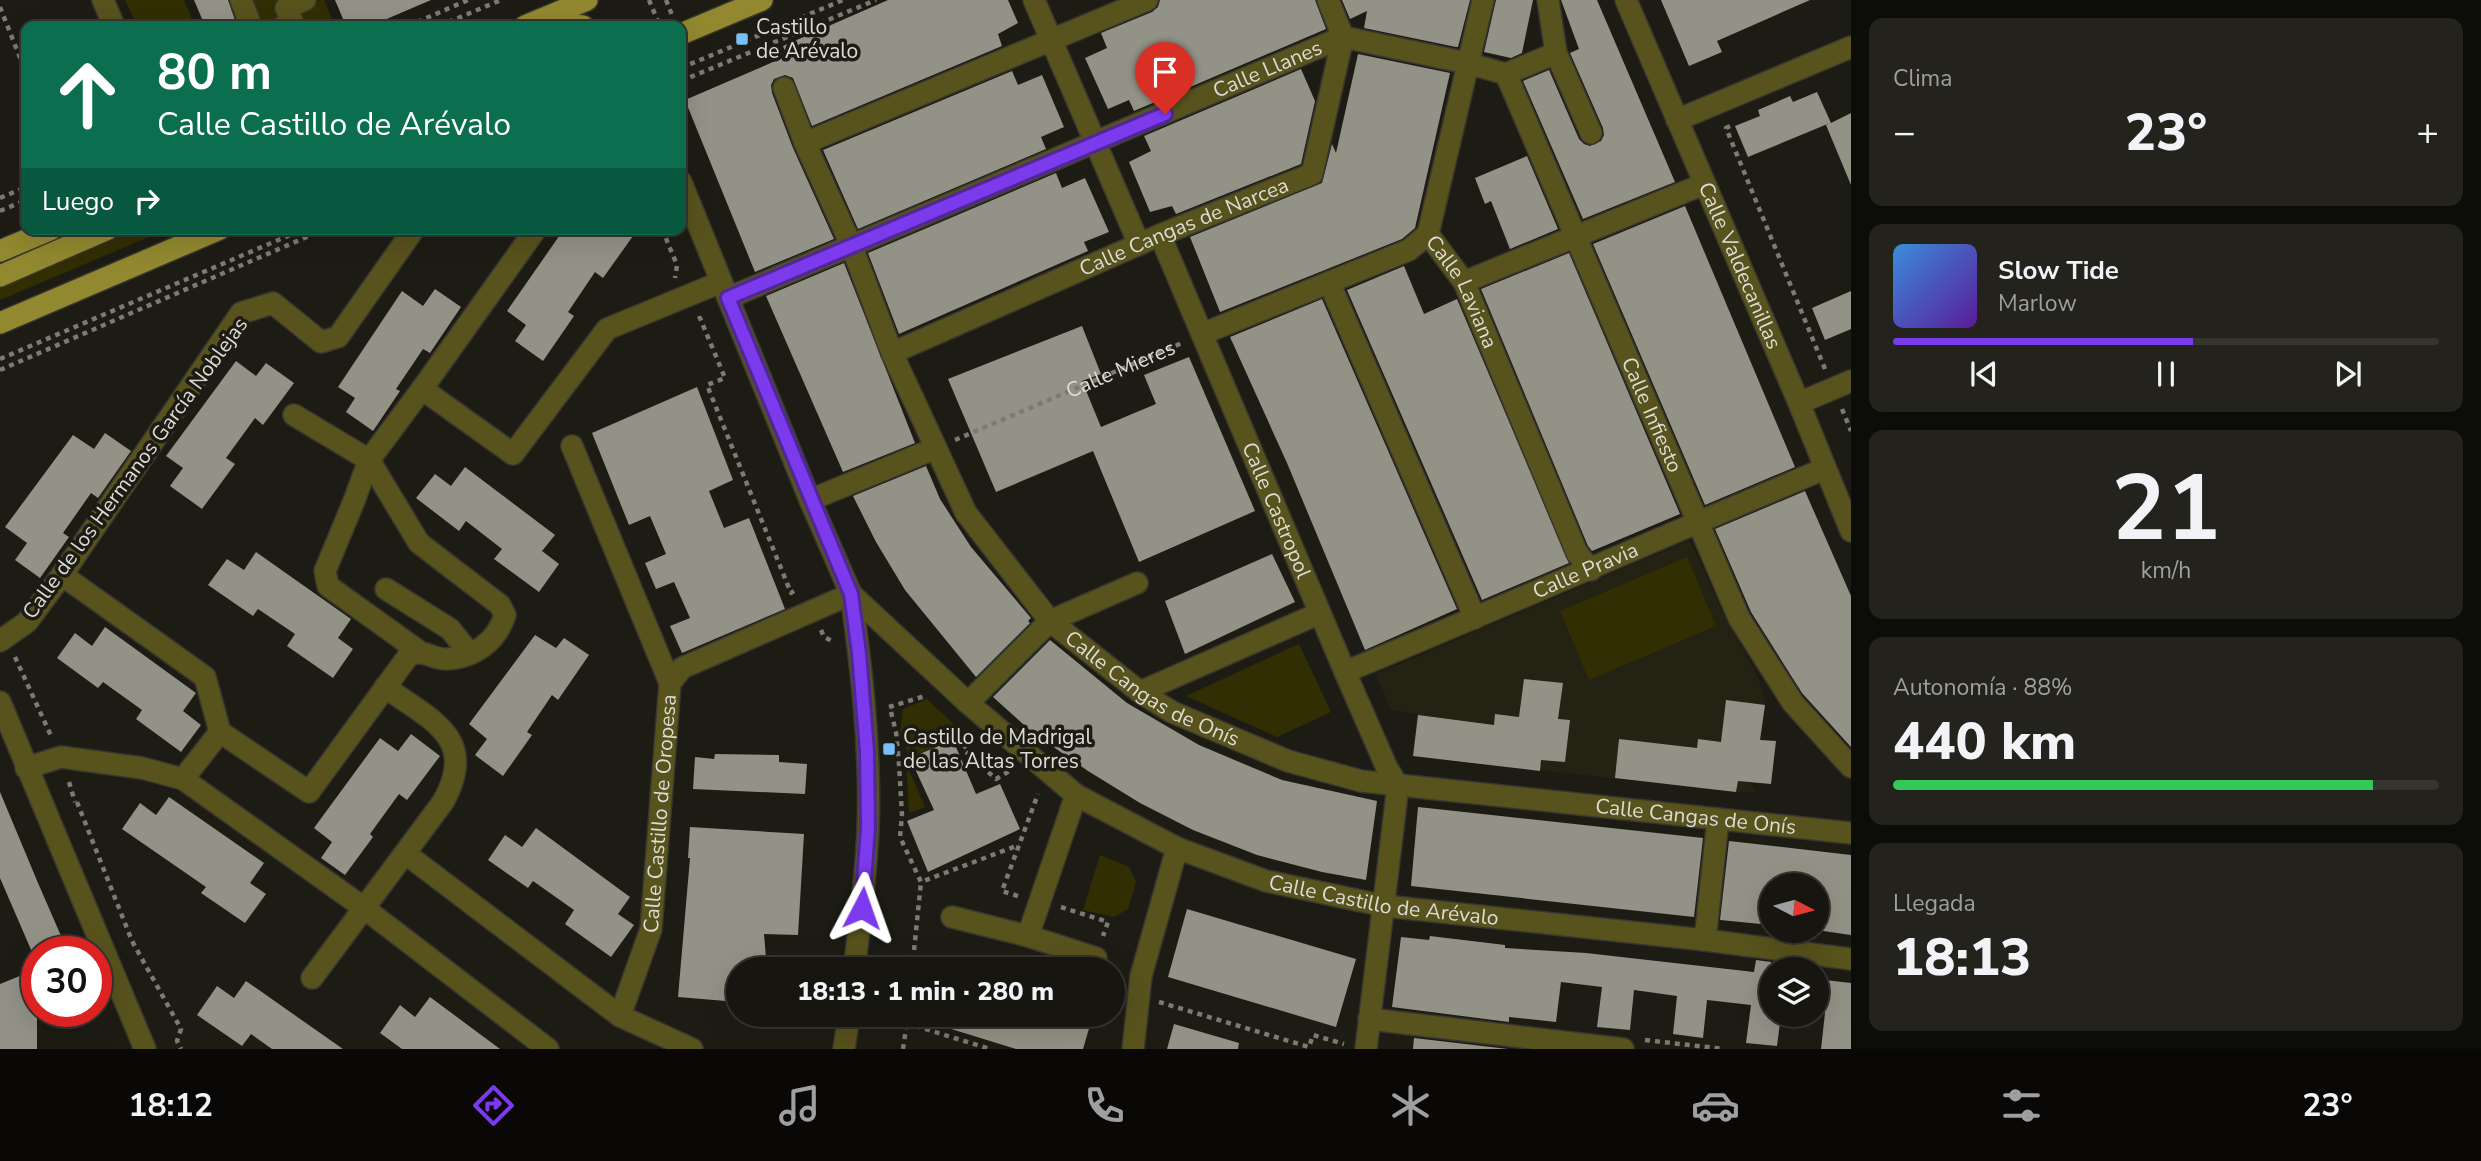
<!DOCTYPE html>
<html lang="es">
<meta charset="utf-8">
<style>
:root{--surface:#16150f;--page:#23221d;--text:#f1f3f6;--muted:#9e9f9e;--line:#35342f;--accent:#7c3aed}
body{margin:0;font-family:"Nunito Sans",sans-serif;background:var(--page);color:var(--text);height:100vh;display:flex;flex-direction:column;font-size:26px;white-space:nowrap}
*{box-sizing:border-box;margin:0}
p{font-size:23px;color:var(--muted)}
.icon{flex:none;width:38px;height:38px;fill:none;stroke:currentColor;stroke-width:2;stroke-linecap:round;stroke-linejoin:round}
.map{position:relative;flex:1;overflow:hidden}
.details{display:flex;flex-direction:column;gap:18px;padding:18px;background:#0c0c08;width:630px}
.details>*{flex:none}
.guide{position:absolute;left:21px;top:21px;width:665px;height:214px;border-radius:14px;box-shadow:0 7px 28px #0002,0 0 0 2px var(--line);background:#0b6e4f;color:#fff;overflow:hidden}
.needle{width:46px;rotate:96deg}
.fabs{position:absolute;left:1759px;top:873px;display:grid;gap:14px}
.fabs a{display:grid;place-items:center;width:70px;height:70px;border-radius:50%;background:var(--surface);box-shadow:0 7px 28px #0002,0 0 0 2px var(--line);font-size:35px}
.speed{position:absolute;left:21px;top:936px;display:flex;gap:14px;font-size:35px;font-weight:700;text-align:center}
.speed>*{display:grid;place-content:center;width:91px;height:91px;border-radius:50%;background:var(--surface);box-shadow:0 7px 28px #0002,0 0 0 2px var(--line);line-height:1}
.speed .limit{border:10px solid #d22;background:#fff;color:#111}
.pin{position:absolute;display:grid;place-items:center;width:60px;height:60px;color:#fff;margin:-72px -30px;border-radius:50% 50% 50% 0;rotate:-45deg;box-shadow:0 0 7px #0007}
.pin .icon{rotate:45deg}
.me{position:absolute;width:77px;margin:-38px;rotate:4deg;stroke-linejoin:round;filter:drop-shadow(0 0 5px #0008)}
.turn{display:flex;align-items:center;gap:24px;height:147px;padding:0 21px;font-size:32px}
.turn .icon{width:91px;height:91px;stroke-width:2.5}
.turn b{display:block;font-size:49px;line-height:60px}
.then{display:flex;align-items:center;height:66px;padding:0 21px;background:#0003;gap:14px;font-size:26px}
.big{font-size:52px;font-weight:800;line-height:1.1}
.details .tile{flex:1;display:flex;flex-direction:column;justify-content:center;gap:10px;min-width:0;padding:0 24px;border-radius:14px;background:var(--page)}
.details .dial{align-items:center;gap:0}
.dial b{font-size:91px;line-height:1}
.song{display:flex;align-items:center;gap:21px}
.cover{width:84px;height:84px;border-radius:10px;background:linear-gradient(135deg,hsl(210 70% 55%),hsl(270 70% 35%))}
.played{height:7px;border-radius:4px;background:linear-gradient(90deg,var(--accent) 55%,var(--line) 55%)}
.keys{display:flex;justify-content:space-around;direction:ltr}
.heat{display:flex;justify-content:space-between;align-items:center;font-size:38px;direction:ltr}
.charge{height:10px;border-radius:5px;background:linear-gradient(90deg,#34c759 88%,var(--line) 0)}
.trip{position:absolute;left:726px;top:957px;width:399px;height:70px;border-radius:35px;background:var(--surface);box-shadow:0 7px 28px #0002,0 0 0 2px var(--line);font-weight:800;line-height:70px;text-align:center}
.tab-bar{display:flex;height:112px;justify-content:space-around;align-items:center;background:#090806;color:var(--muted)}
.tab-bar .icon{width:49px;height:49px}
.tab-bar .current{color:var(--accent)}
.tab-bar b{font-size:32px;color:var(--text)}
main{display:flex;flex:1;min-height:0}
.map>svg:first-child{display:block}
.built{fill:#232213}
.green{fill:#322e03}
.building{fill:#939287}
.lines{fill:none;stroke-linecap:round;stroke-linejoin:round}
.minor-casing{stroke:#38372f;stroke-width:24}
.major-casing{stroke:#38372f;stroke-width:24}
.path{stroke:#7b7a73;stroke-width:4.5;stroke-dasharray:5 5;stroke-linecap:butt}
.minor{stroke:#58521d;stroke-width:21}
.major{stroke:#92882f;stroke-width:21}
.route-casing{stroke:#51269a;stroke-width:18}
.route{stroke:#7c3aed;stroke-width:12}
.poi-dot{fill:#76c0f7;stroke:#1d1c14;stroke-width:2.5}
.labels{text-anchor:middle;dominant-baseline:central;stroke-width:7;stroke-linejoin:round;paint-order:stroke}
.poi-label{font-size:21px;fill:#dcdbd5;stroke:#1d1c14;text-anchor:start}
.street-label{font-size:21px;fill:#dcdbd5;stroke:#1d1c14}
</style>
<main>
<div class="map">
<svg width="1851" height="1049" viewBox="0 0 1851 1049">
<rect width="100%" height="100%" fill="#1d1c14"/>
<path class="built" d="M1690,540L1718,603L1759,679L1765,705L1761,739L1776,741L1771,784L1750,782L1756,793L1736,792L1413,756L1417,714L1391,710L1376,674Z"/>
<path class="green" d="M125,0H184L195,26H137Z
M249,0H280L289,21L276,26H260Z
M320,0H324L335,26H298L291,12Z
M127,229H168L0,300V284Z
M1687,557L1716,626L1589,680L1560,611Z
M1299,644L1331,712L1277,737L1186,696Z
M927,699L963,733L953,740L936,723L951,740L910,758L900,734L903,709Z
M906,763L925,807L909,813Z
M1100,855L1129,867L1136,882L1128,909L1114,917L1083,910Z"/>
<path class="building" d="M194,0H228L237,26H205Z
M335,0H431L375,24L374,22L363,26H346Z
M888,0H1008L1018,23L998,34L1002,46L812,126L793,78L785,75L774,79L771,85L772,93L793,148L834,239L755,272L685,100L787,56L783,46Z
M1160,0H1315L1326,29L1134,111L1129,100L1108,109L1085,58L1107,48L1101,33L1152,12L1158,7Z
M1342,0H1470L1458,47H1456L1364,28L1367,11L1350,19Z
M1496,0H1533L1522,53L1511,58L1484,52Z
M1561,0H1597L1675,182L1583,219L1523,81L1549,70L1579,139L1584,144L1590,146L1601,141L1604,135L1603,128L1570,53L1579,49Z
M1661,0H1810L1717,41L1722,52L1689,66Z
M1358,54L1450,73L1415,228L1402,239L1220,312L1190,237L1322,183L1332,144L1336,153Z
M1301,69L1315,101L1301,164L1176,214L1172,206L1150,212L1129,162L1151,151L1144,136Z
M1012,71L1018,85L1042,75L1064,127L1041,137L1046,149L858,229L823,150Z
M1817,92L1831,123L1851,113V185L1826,125L1830,123L1748,157L1735,126L1760,116L1758,110L1790,96L1793,102Z
M1527,156L1558,229L1510,249L1491,201L1485,204L1475,178Z
M1056,173L1062,188L1085,178L1109,232L1084,242L1088,251L899,334L868,253Z
M1685,206L1795,467L1705,505L1593,244Z
M564,229H638L603,278L595,272L568,312L574,316L543,361L515,341L526,325L507,311Z
M1569,253L1680,514L1592,551L1588,546L1481,289Z
M844,263L915,443L843,472L766,296Z
M1404,266L1424,314L1457,299L1569,563L1482,600L1347,290Z
M435,289L461,307L430,353L423,349L396,389L400,391L373,431L346,412L355,398L338,387L402,291L423,306Z
M1851,291V329L1825,340L1812,308Z
M1322,299L1457,609L1365,650L1287,463L1230,337Z
M1082,326L1101,374L1082,381L1101,427L1156,404L1144,375L1189,357L1255,511L1139,562L1093,451L996,492L948,379Z
M236,361L256,376L266,363L294,383L263,425L255,418L226,458L235,464L202,509L170,486L183,468L166,456Z
M697,387L733,480L709,491L724,528L749,518L785,609L682,653L670,626L690,618L674,582L656,589L645,563L666,554L650,516L629,525L592,433Z
M105,433L131,451L98,498L91,493L63,533L69,537L40,578L15,560L27,543L5,527L73,435L94,449Z
M926,466L940,499L971,547L1031,618L1028,621L1030,623L976,677L905,590L876,542L853,496Z
M465,467L555,535L542,551L559,564L539,592L494,559L502,549L466,521L459,531L416,498L435,474L451,486Z
M1805,491L1851,596V747L1802,693L1751,612L1715,529Z
M256,552L351,619L338,638L353,649L333,678L287,646L295,634L258,609L253,616L208,585L227,559L244,570Z
M1272,554L1295,602L1185,654L1165,601Z
M105,627L196,693L183,711L201,725L181,752L136,719L142,710L103,682L98,688L57,658L75,633L92,646Z
M535,635L556,648L564,638L589,655L558,700L552,695L527,732L532,735L503,776L475,755L487,739L469,724Z
M1050,640L1127,703L1199,745L1282,780L1377,801L1366,880L1322,872L1257,855L1193,830L1140,803L1088,771L1032,732L993,697Z
M1524,679L1563,683L1558,719L1570,720L1565,762L1541,760L1540,771L1413,756L1418,715L1494,725L1495,714L1519,717Z
M1726,700L1765,705L1760,740L1776,741L1771,784L1738,781L1736,792L1615,778L1619,739L1697,748L1698,739L1721,742Z
M411,734L440,756L407,800L399,794L370,834L373,837L345,875L321,858L332,842L314,828L380,738L398,751Z
M953,740L976,794L1000,784L1020,829L928,872L907,821L934,810L910,758Z
M715,754L779,755V762L807,764L805,794L693,789L695,757L714,759Z
M0,792L38,883L68,952H32L0,878Z
M169,797L264,863L250,883L266,894L245,923L201,893L206,887L122,829L140,803L156,815Z
M1418,807L1703,838L1694,917L1411,886Z
M690,827L804,834L798,935L764,934L767,970H738V1002L678,997L690,858H688Z
M536,828L630,897L618,914L634,925L611,957L565,924L574,910L533,881L528,888L488,860L505,835L522,847Z
M1729,841L1851,855V935L1816,930V886H1771V925L1720,920Z
M1187,909L1356,959L1336,1027L1168,977Z
M1430,936L1505,945V948L1586,953L1754,972L1756,960L1771,962V1015H1781L1777,1046L1746,1043L1751,1005L1707,1000L1703,1038L1673,1034L1677,996L1634,990L1630,1030L1597,1027L1602,987L1561,982L1556,1022L1509,1017V1022L1392,1007L1401,937L1429,940Z
M37,969V1049H0V984Z
M1816,979L1851,983V1049H1821L1825,1013L1816,1012Z
M246,981L343,1049H272L251,1034L242,1046L197,1015L217,986L234,998Z
M430,997L500,1049H402L380,1033L400,1005L415,1017Z
M922,1015H1093L1083,1049H1016L922,1020Z
M1174,1024L1239,1043L1238,1049H1167Z
M1414,1038L1508,1049H1413Z"/>
<g class="lines">
<g class="minor-casing">
<g id="minor">
<path d="M103,0L114,26"/>
<path d="M241,0L251,26"/>
<path d="M1034,0L1139,244"/>
<path id="s2" d="M1483,0L1428,234L1464,282L1577,553L1591,570"/>
<path d="M1548,0L1556,53"/>
<path id="s3" d="M1626,0L1799,403L1851,531"/>
<path d="M284,26L293,23L286,8L305,0"/>
<path d="M1506,74L1556,53L1591,133"/>
<path id="s4" d="M784,88L805,143L852,247L892,353L966,513L1050,621L1140,692L1172,712L1288,761L1361,781L1851,833"/>
<path d="M1677,120L1851,47"/>
<path d="M805,143L1147,0"/>
<path id="s5" d="M681,182L810,500L851,594L968,703L1076,795L1177,848L1266,881L1385,906L1705,940L1851,959"/>
<path id="s6" d="M1160,235L1345,672L1387,768L1398,786L1366,1049"/>
<path d="M1329,282L1475,618"/>
<path d="M1464,282L1704,184"/>
<path id="s7" d="M728,298L1343,37L1467,63L1506,74L1739,618L1793,703L1851,767"/>
<path d="M1202,334L1409,250L1428,234"/>
<path id="s8" d="M892,353L1160,235L1312,174L1343,37L1328,0"/>
<path d="M422,389L536,229"/>
<path d="M1799,403L1851,381"/>
<path d="M294,415L369,460L422,389L513,454L607,329L721,282"/>
<path d="M572,446L670,683"/>
<path d="M369,460L354,501L325,571L328,586L420,652"/>
<path d="M810,500L936,448"/>
<path d="M386,589L450,629L470,654"/>
<path d="M851,594C862,672 871,752 868,830C866,877 860,923 854,970"/>
<path d="M0,641L27,622L62,575L241,313L273,303L321,342L338,337L414,229"/>
<path id="s9" d="M1345,672C1505,606 1664,536 1824,469"/>
<path d="M1140,692L1320,613"/>
<path d="M0,702L145,1049"/>
<path d="M968,703L1050,621L1137,583"/>
<path d="M220,732L309,792L409,655C428,649 430,659 446,659C474,658 497,641 505,615L500,605L419,543L369,460"/>
<path d="M26,768L61,757L142,768L183,779L220,732L205,677L62,575"/>
<path d="M183,779L364,908L548,1049"/>
<path d="M406,854L620,1016L692,1049"/>
<path d="M952,917L1028,936L1096,958"/>
<path d="M1028,936L1076,795"/>
<path d="M1705,940L1718,820"/>
<path d="M312,978L443,802C479,738 431,720 385,687"/>
<path id="s10" d="M620,1016L651,929L670,683L682,668L851,594"/>
<path d="M1369,1019L1623,1049"/>
<path d="M844,1049L849,1015"/>
<path d="M1133,1049L1141,976L1177,848"/>
</g>
</g>
<g class="major-casing">
<path id="major" d="M541,21L583,26
M525,26L587,0
M681,34L762,0
M0,251L52,229
M0,276L108,229
M0,323L220,229"/>
</g>
<g class="path">
<path d="M649,0L659,24"/>
<path d="M666,0L672,15"/>
<path d="M0,7L26,73"/>
<path d="M408,26L468,0"/>
<path d="M439,26L501,0"/>
<path d="M681,68L843,0"/>
<path d="M681,81L876,0"/>
<path d="M1730,126L1726,128L1825,369"/>
<path d="M0,198L26,187"/>
<path d="M0,211L26,200"/>
<path d="M662,229L677,265L675,278"/>
<path d="M698,319L700,318L725,378L707,385L791,593L794,591"/>
<path d="M0,359L304,229"/>
<path d="M0,370L325,229"/>
<path d="M1842,409L1851,431"/>
<path id="s1" d="M955,440L1182,343"/>
<path d="M821,630L824,637L834,642"/>
<path d="M15,657L52,738"/>
<path d="M889,707L925,696"/>
<path d="M891,712L896,732L899,764L902,815L900,837L921,882L1019,845"/>
<path d="M972,736L963,749L996,779L1011,770"/>
<path d="M69,782L75,802"/>
<path d="M77,802L132,941L181,1029L177,1041L181,1049"/>
<path d="M1018,896L1002,891L1038,794"/>
<path d="M1061,907L1108,922L1103,936"/>
<path d="M912,970L921,882"/>
<path d="M1159,1002L1309,1047L1313,1035L1344,1044"/>
<path d="M906,1023L990,1049"/>
<path d="M1645,1040L1724,1049"/>
<path d="M903,1049L908,1015"/>
</g>
<use href="#minor" class="minor"/>
<use href="#major" class="major"/>
</g>
<g class="lines">
<g class="route-casing">
<path id="route" d="M862,908L868,828L867,751L859,653L851,594L728,298L1165,114"/>
</g>
<use href="#route" class="route"/>
</g>
<g class="poi-dot">
<rect x="735" y="32" width="14" height="14" rx="3.5"/>
<rect x="882" y="742" width="14" height="14" rx="3.5"/>
</g>
<g class="labels">
<g class="poi-label">
<text x="756" y="27">Castillo<tspan x="756" dy="24">de Arévalo</tspan></text>
<text x="903" y="737">Castillo de Madrigal<tspan x="903" dy="24">de las Altas Torres</tspan></text>
</g>
<g class="street-label">
<text stroke="none"><textPath href="#s7" startOffset="586">Calle Llanes</textPath></text>
<text stroke="none"><textPath href="#s8" startOffset="318">Calle Cangas de Narcea</textPath></text>
<text stroke="none"><textPath href="#s3" startOffset="289">Calle Valdecanillas</textPath></text>
<text stroke="none"><textPath href="#s2" startOffset="308">Calle Laviana</textPath></text>
<text stroke="none"><textPath href="#s1" startOffset="180">Calle Mieres</textPath></text>
<text stroke="none"><textPath href="#s7" startOffset="1206">Calle Infiesto</textPath></text>
<text transform="translate(135 468) rotate(-54)">Calle de los Hermanos García Noblejas</text>
<text stroke="none"><textPath href="#s6" startOffset="299">Calle Castropol</textPath></text>
<text stroke="none"><textPath href="#s9" startOffset="261">Calle Pravia</textPath></text>
<text stroke="none"><textPath href="#s4" startOffset="723">Calle Cangas de Onís</textPath></text>
<text stroke="none"><textPath href="#s10" startOffset="208">Calle Castillo de Oropesa</textPath></text>
<text stroke="none"><textPath href="#s4" startOffset="1290">Calle Cangas de Onís</textPath></text>
<text stroke="none"><textPath href="#s5" startOffset="1076">Calle Castillo de Arévalo</textPath></text>
</g>
</g>
</svg>
<div class="fabs">
<a><svg class="needle" viewBox="-14 -14 28 28"><path d="M0-13l5 13h-10z" fill="#e53935"/><path d="M0 13l5-13h-10z" fill="#9e9f9e"/></svg></a>
<a><svg class="icon" aria-label="layers" viewBox="0 0 24 24"><path d="M12 4l9 5-9 5-9-5zM3 14l9 5 9-5"/></svg></a>
</div>
<div class="speed"><div class="limit">30</div></div>
<div class="pin" style="left:1165px;top:114px;background:#d93025"><svg class="icon" aria-label="arrive" viewBox="0 0 24 24"><path d="M6 21V4h12l-3 4 3 4H6"/></svg></div>
<svg class="me" style="left:862px;top:908px" viewBox="-20 -20 40 40"><path d="M0-17L14 15 0 8-14 15z" fill="#7c3aed" stroke="#fff" stroke-width="4"/></svg>
<div class="trip">18:13 · 1 min · 280 m</div>
<div class="guide">
<div class="turn"><svg class="icon" aria-label="ahead" viewBox="0 0 24 24"><path d="M12 20V5M6 11l6-6 6 6"/></svg><div><b>80 m</b>Calle Castillo de Arévalo</div></div>
<div class="then">Luego<svg class="icon" aria-label="right" viewBox="0 0 24 24"><path d="M7 20v-9h11M14 6l5 5-5 5"/></svg></div>
</div>
</div>
<section class="details">
<div class="tile"><p>Clima</p>
<div class="heat"><a>−</a><b class="big">23°</b><a>+</a></div>
</div>
<div class="tile">
<div class="song"><i class="cover"></i><div><b>Slow Tide</b><p>Marlow</p></div></div>
<div class="played"></div>
<div class="keys"><svg class="icon" aria-label="previous" viewBox="0 0 24 24"><path d="M18 5L8 12l10 7zM5 5v14"/></svg><svg class="icon" aria-label="pause" viewBox="0 0 24 24"><path d="M8 5v14M16 5v14"/></svg><svg class="icon" aria-label="next" viewBox="0 0 24 24"><path d="M6 5l10 7-10 7zM19 5v14"/></svg></div>
</div>
<div class="tile dial"><b>21</b><p>km/h</p></div>
<div class="tile"><p>Autonomía · 88%</p><b class="big">440 km</b><div class="charge"></div></div>
<div class="tile"><p>Llegada</p><b class="big">18:13</b></div>
</section>
</main>
<nav class="tab-bar">
<b>18:12</b>
<svg class="icon current" aria-label="directions" viewBox="0 0 24 24"><path d="M12 3l9 9-9 9-9-9zM9 14v-3h6M13 9l2 2-2 2"/></svg>
<svg class="icon" aria-label="music" viewBox="0 0 24 24"><path d="M9 18V5l10-2v13"/><circle cx="6" cy="18" r="3"/><circle cx="16" cy="16" r="3"/></svg>
<svg class="icon" aria-label="phone" viewBox="0 0 24 24"><path d="M5 4h4l2 5-3 2q2 4 5 5l2-3 5 2v4C11 20 4 13 5 4z"/></svg>
<svg class="icon" aria-label="climate" viewBox="0 0 24 24"><path d="M12 3v18M4 7l16 10M4 17L20 7"/></svg>
<svg class="icon" aria-label="car" viewBox="0 0 24 24"><path d="M5 17H2v-5l4-1 3-4h7l3 4 3 1v5h-3M9 17h6M6 11h13"/><circle cx="7" cy="17" r="2"/><circle cx="17" cy="17" r="2"/></svg>
<svg class="icon" aria-label="filters" viewBox="0 0 24 24"><path d="M4 7h16M4 17h16"/><circle cx="9" cy="7" r="2"/><circle cx="15" cy="17" r="2"/></svg>
<b>23°</b>
</nav>
